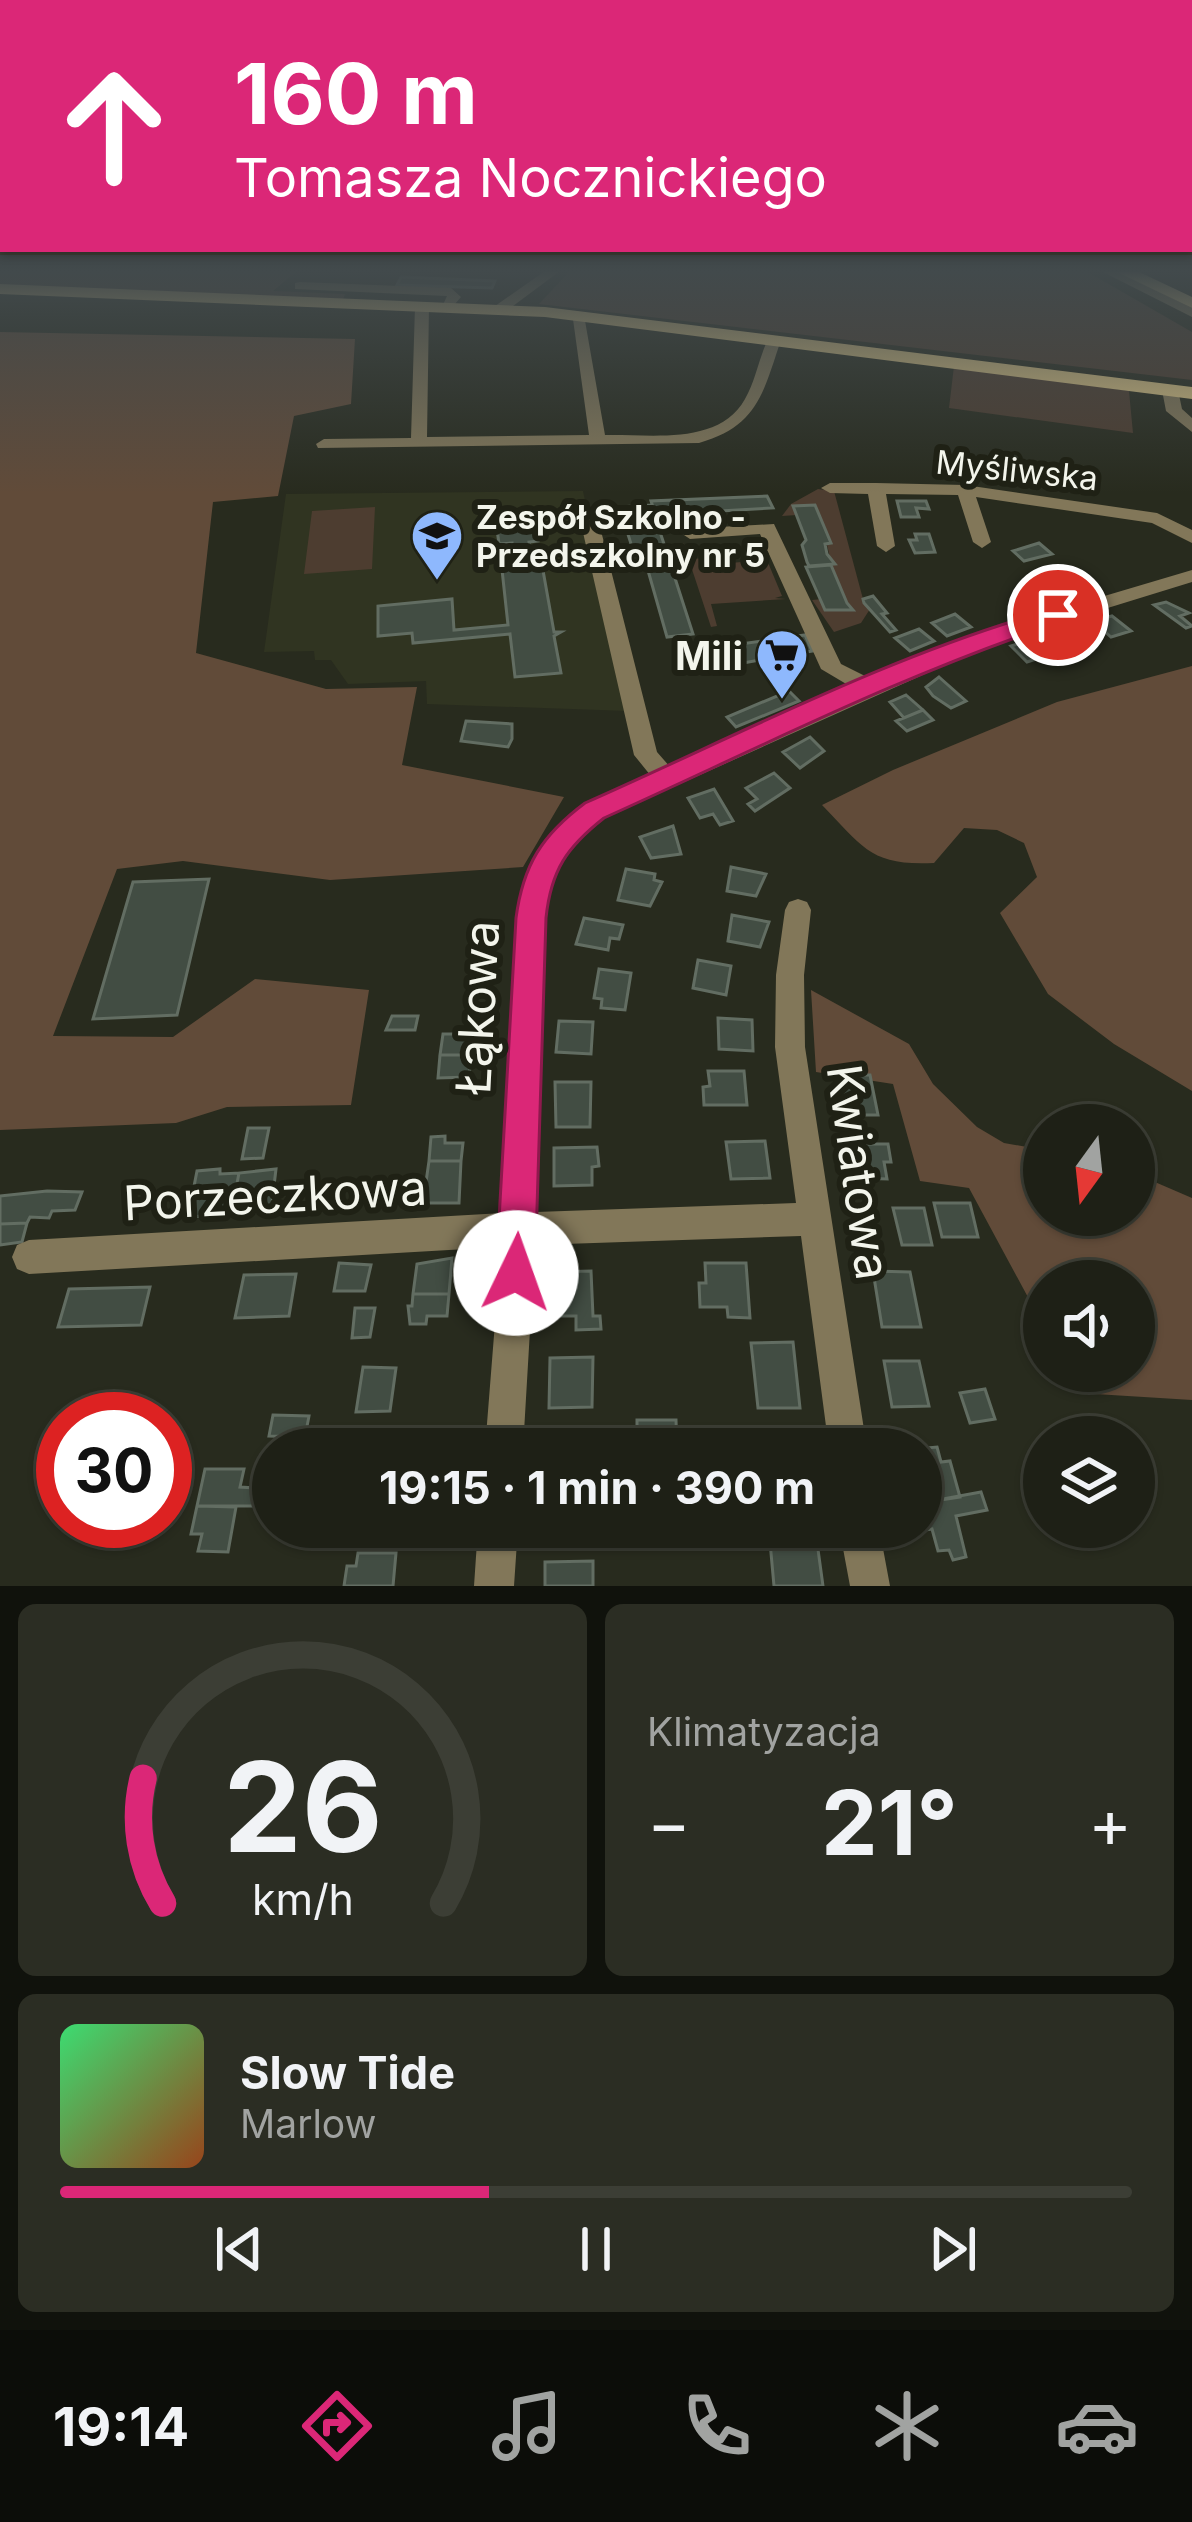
<!DOCTYPE html>
<html lang="pl">
<meta charset="utf-8">
<style>
:root{--surface:#1e2016;--page:#2b2d23;--text:#f1f3f6;--muted:#a1a3a1;--line:#3c3e35;--accent:#db2777}
body{margin:0;font-family:Inter,sans-serif;background:var(--page);color:var(--text);height:100vh;display:flex;flex-direction:column;font-size:45px;white-space:nowrap}
*{box-sizing:border-box;margin:0}
p{font-size:39px;color:var(--muted)}
.icon{flex:none;width:66px;height:66px;fill:none;stroke:currentColor;stroke-width:2;stroke-linecap:round;stroke-linejoin:round}
.map{position:relative;height:1586px;overflow:hidden}
.drawer{display:flex;flex-direction:column;gap:18px;padding:18px;background:#10120c;flex:1}
.drawer>*{flex:none}
.banner{position:absolute;left:0px;top:0px;width:1194px;height:252px;box-shadow:0 3px 9px #0004,0 0 0 3px var(--line);background:#db2777;color:#fff;overflow:hidden}
.needle{width:78px;rotate:195deg}
.tools{position:absolute;left:1023px;top:1104px;display:grid;gap:24px}
.tools a{display:grid;place-items:center;width:132px;height:132px;border-radius:50%;background:var(--surface);box-shadow:0 3px 9px #0004,0 0 0 3px var(--line);font-size:60px}
.speed{position:absolute;left:36px;top:1392px;display:flex;gap:24px;font-size:60px;font-weight:700;text-align:center}
.speed>*{display:grid;place-content:center;width:156px;height:156px;border-radius:50%;background:var(--surface);box-shadow:0 3px 9px #0004,0 0 0 3px var(--line);line-height:1}
.speed .limit{border:18px solid #d22;background:#fff;color:#111}
.pin{position:absolute;display:grid;place-items:center;width:102px;height:102px;color:#fff;margin:-51px;border:6px solid #fff;border-radius:50%;box-shadow:0 3px 12px #0007}
.me{position:absolute;width:132px;margin:-66px;rotate:3deg;stroke-linejoin:round;filter:drop-shadow(0 0 9px #0008)}
.turn{display:flex;align-items:center;gap:42px;height:252px;padding:0 36px;font-size:54px}
.turn .icon{width:156px;height:156px;stroke-width:2.5}
.turn b{display:block;font-size:84px;line-height:102px}
.big{font-size:90px;font-weight:700;line-height:1.1}
.drawer .tile{flex:1;display:flex;flex-direction:column;justify-content:center;gap:18px;min-width:0;padding:0 42px;border-radius:18px;background:var(--page)}
.drawer .dial{align-items:center;gap:0}
.dial svg{height:312px;overflow:visible;fill:none;stroke:var(--line);stroke-width:7;stroke-linecap:round;text-anchor:middle}
.dial text{fill:var(--text);stroke:none}
.song{display:flex;align-items:center;gap:36px}
.cover{width:144px;height:144px;border-radius:18px;background:linear-gradient(135deg,hsl(140 70% 55%),hsl(20 70% 35%))}
.played{height:12px;border-radius:6px;background:linear-gradient(90deg,var(--accent) 40%,var(--line) 40%)}
.keys{display:flex;justify-content:space-around;direction:ltr}
.heat{display:flex;justify-content:space-between;align-items:center;font-size:66px;direction:ltr}
.drawer .tiles{flex:1;display:grid;gap:18px;grid-template-columns:1fr 1fr}
.tile:last-child{grid-column:span 2}
.trip{position:absolute;left:252px;top:1428px;width:690px;height:120px;border-radius:60px;background:var(--surface);box-shadow:0 3px 9px #0004,0 0 0 3px var(--line);font-weight:700;line-height:120px;text-align:center}
.tabs{display:flex;height:192px;justify-content:space-around;align-items:center;background:#0c0d09;color:var(--muted)}
.tabs .icon{width:84px;height:84px}
.tabs .current{color:var(--accent)}
.tabs b{font-size:54px;color:var(--text)}
.map>svg:first-child{display:block}
.built{fill:#303421}
.green{fill:#4d3d30}
.forest{fill:#614b39}
.building{fill:#424d43;stroke:#626d62;stroke-width:3}
.lines{fill:none;stroke-linecap:round;stroke-linejoin:round}
.minor{fill:#827759;fill-rule:evenodd}
.major{fill:#ddc585;fill-rule:evenodd}
.route{fill:#db2777;stroke:#8e194d;stroke-width:3}
.labels{text-anchor:middle;dominant-baseline:central;stroke-width:12;stroke-linejoin:round;paint-order:stroke}
.far-street-label{font-size:33px;fill:#f3f5ec;stroke:#1f2115}
.far-poi-label{font-size:33px;font-weight:bold;fill:#f3f5ec;stroke:#1f2115;text-anchor:start}
.poi-label{font-size:39px;font-weight:bold;fill:#f3f5ec;stroke:#1f2115;text-anchor:end}
.near-street-label{font-size:48px;fill:#f3f5ec;stroke:#1f2115}
</style>
<div class="map">
<svg width="1192" height="1586" viewBox="0 0 1192 1586">
<rect width="100%" height="100%" fill="#282b1e"/>
<path class="built" d="M583,491L628,711L427,704L426,681L348,684L331,660H315L314,651L264,652L286,494Z"/>
<path class="green" d="M0,271H297L273,291L345,294L343,300L0,287Z
M570,271H1086L1192,332V380L539,304Z
M954,366L1129,391L1133,433L949,408Z
M818,489L834,491L863,599L870,609L861,623L834,632L812,600L823,599L841,611L853,609C829,585 830,537 815,505L794,506L797,515L782,516L791,504Z
M375,507L372,569L304,574L312,511Z
M683,542L691,559L706,558L709,565L763,560L764,553L782,596L775,598L786,599L711,604L717,626L711,627Z"/>
<path class="forest" d="M0,332L355,339L351,404L294,416L278,496L213,502L196,653L326,689L417,687L402,765L564,797L523,867L330,880L183,861L117,869L53,1036L173,1037L255,979L369,990L351,1105L227,1107L176,1123L0,1130Z
M1192,666V1091L1114,1044L1048,994L1000,913L1037,877L1024,843L997,830L964,828L934,863C871,866 864,848 822,805L893,770L1057,702Z
M811,990L909,1044L933,1084L977,1127L1004,1143L1044,1150V1215H1134V1173L1192,1198V1400L1079,1393L1068,1371H1134V1281H1044V1327L969,1188L920,1181L893,1084L816,1072Z"/>
<path class="building" d="M401,277L495,281L492,288L397,285Z
M767,496L773,508L684,513H655L651,501Z
M897,501H926L929,509L916,508L919,517H901Z
M652,505L657,523L625,525L620,507Z
M815,505L831,543L825,544L827,554L835,564L809,566L807,562L802,545L806,540L793,506Z
M533,512L538,541L529,542L530,549L539,548L554,632H561L554,636L561,673L515,677L510,634L413,643L412,633L378,636V606L452,599L454,630L508,625L500,551L512,550V543L499,544L495,515Z
M657,523L664,544L632,547L625,525Z
M915,534H929L935,552L915,553L909,540H917Z
M1039,543L1052,554L1024,561L1013,551Z
M664,544L693,634L667,637L641,546Z
M831,565L847,603L853,610H825L806,567Z
M873,596L887,613L882,614L896,630L890,632L864,603L863,599Z
M1166,602L1189,613L1180,616L1192,626L1186,628L1154,605Z
M955,614L971,627L947,636L932,623Z
M1112,616L1131,631L1111,637L1093,621Z
M919,629L934,641L910,651L895,638Z
M805,635L812,651L743,663L703,667L697,650Z
M1031,640L1049,655L1027,662L1011,646Z
M939,677L966,701L951,708L933,696L926,687Z
M789,691L799,701L736,727L727,717Z
M906,695L923,710L904,718L890,702Z
M923,710L933,720L907,731L896,721Z
M466,721L512,724V739L508,747L461,741Z
M810,737L824,751L800,768L783,752Z
M774,773L790,788L755,811L748,804L757,799L746,788Z
M714,789L733,821L720,825L713,814L700,818L688,798Z
M673,826L681,854L651,858L640,837Z
M731,867L766,874L756,896L727,891Z
M626,869L655,874L654,880L662,882L650,906L618,900Z
M209,879L177,1015L93,1019L133,882Z
M732,915L769,922L760,947L728,941Z
M584,918L623,925L619,939L610,938L608,950L576,944Z
M698,960L731,966L726,995L693,988Z
M599,969L631,973L625,1010L601,1008L602,999L594,998Z
M392,1016H418L415,1030H386Z
M718,1018L752,1020L753,1051L719,1049Z
M559,1021L593,1022L591,1054L556,1052Z
M443,1034H472L471,1055H440Z
M440,1055H471L469,1077L438,1078Z
M708,1071H744L747,1105H704L703,1087L710,1086Z
M839,1075H870L878,1115H845Z
M555,1082H591L590,1127H556Z
M248,1128H269L263,1158L242,1159Z
M445,1136V1143H463L461,1161H429L431,1137Z
M765,1141L770,1178L731,1179L726,1142Z
M850,1144H888L891,1162H884L887,1179L857,1178Z
M597,1147L599,1166L592,1167V1185L554,1186V1148Z
M429,1161H461L459,1203H423Z
M220,1169V1174L239,1173L231,1214L188,1217L197,1171Z
M276,1169L271,1211L231,1214L239,1173Z
M47,1191L82,1192L75,1210L52,1211L49,1218L30,1217L27,1223L0,1224V1196Z
M934,1203H970L978,1237H942Z
M893,1208H924L932,1245H902Z
M27,1223L22,1242L0,1245V1224Z
M452,1258L449,1294H413L417,1264Z
M339,1263L371,1265L365,1291H334Z
M705,1263H746L750,1318L728,1317L727,1307H700L699,1283H706Z
M591,1271L593,1316H600L601,1329L576,1330V1316H551L552,1272Z
M873,1271L910,1272L921,1327H882Z
M296,1274L289,1316L235,1318L244,1275Z
M150,1287L141,1325L58,1327L69,1289Z
M413,1294H449L447,1316H427L426,1324H410L408,1306H412Z
M355,1308H375L370,1337L352,1338Z
M793,1342L800,1408H758L751,1343Z
M593,1357L592,1407L549,1408L550,1358Z
M884,1361H919L929,1406L892,1407Z
M363,1367L396,1368L390,1411L356,1412Z
M985,1389L995,1419L970,1423L960,1393Z
M273,1415L309,1416L305,1437L269,1436Z
M637,1420H676L677,1449H637Z
M760,1436L806,1437L807,1449H762Z
M937,1447L941,1462L950,1461L960,1497L921,1503V1449H915Z
M205,1469H244L240,1487L255,1488L253,1506H197Z
M981,1492L987,1510L956,1516L966,1557L953,1560L949,1550L938,1551L932,1529L919,1531L921,1503Z
M197,1506L236,1507L228,1552L198,1551L202,1534H191Z
M770,1542H817L823,1586H774Z
M358,1553H396L393,1586H344L347,1566H356Z
M593,1561V1586H545V1562Z"/>
<g class="lines">
<path class="minor" d="M545,271H560L505,312H495V306Z
M1101,271H1118L1192,308V317Z
M300,282L451,288L461,297L449,311L442,307L447,296L295,289V283Z
M422,302L429,306L427,437L589,435L572,312L584,315L605,435C651,434 719,446 745,399C756,380 759,357 769,337L781,340C763,393 758,426 699,443L318,448L316,444L324,439L411,438L415,306Z
M1170,385L1178,390L1182,409L1192,418V432L1166,411L1162,390Z
M876,483L965,485L1157,513L1192,530V543L1152,523L976,497L991,542L982,548L973,542L958,495L886,494L895,546L886,552L877,546L868,494L830,493L821,488L830,483Z
M588,510L597,515L657,752L671,768L853,688L821,669L760,534L690,539L681,533L683,529L774,524L841,664L873,680L980,633L1192,570V582L994,643L604,818L578,840L560,864L547,900L536,1212L796,1203L775,1047L776,975L785,910L789,902L798,899L807,902L811,910L804,975L805,1047L867,1449H829L801,1236L535,1245L523,1449H485L501,1247L29,1274L17,1269L12,1257L17,1245L29,1240L503,1213L518,918C533,829 575,809 651,776L634,755L579,515Z
M478,1527H518L514,1586H474Z
M839,1527H879L890,1586H850Z"/>
<path class="major" d="M1115,271H1137L1192,297V308Z
M0,284L545,307L1192,387V399L545,317L0,294Z"/>
</g>
<linearGradient id="sky" x2="0" y2="1"><stop stop-color="#161810"/><stop offset="0.55" stop-color="#424a4c"/><stop offset="1" stop-color="#424a4c" stop-opacity="0"/></linearGradient>
<rect width="1192" height="493" fill="url(#sky)"/>
<path class="route" d="M1058,608L1070,615L1067,620C907,672 757,749 604,818C567,847 551,870 546,918L535,1273L529,1286L516,1292L502,1286L496,1273L516,918C523,865 542,835 585,803C739,735 895,652 1058,608Z"/>
<defs>
<g id="school-pin" transform="scale(2.7)"><path d="M0 17L-7.5 6A9.5 9.5 0 1 1 7.5 6Z" fill="#8eb8fd" stroke="#1f2115"/><path d="M0-5L7-2L0 1L-7-2ZM-4 1L0 2.5L4 1V4Q0 6-4 4Z" fill="#111"/></g>
<g id="supermarket-pin" transform="scale(2.7)"><path d="M0 17L-7.5 6A9.5 9.5 0 1 1 7.5 6Z" fill="#8eb8fd" stroke="#1f2115"/><path d="M-6-5.5h2.5l.6 2H6L4.5 2H-2.5L-4.4-4H-6ZM-1.5 3.2a1.3 1.3 0 1 0 .1 0ZM3 3.2a1.3 1.3 0 1 0 .1 0Z" fill="#111"/></g>
</defs>
<g fill-rule="evenodd">
<use href="#school-pin" x="437" y="536"/>
<use href="#supermarket-pin" x="782" y="655"/>
</g>
<g class="labels">
<g class="far-street-label">
<text transform="translate(1017 470) rotate(6)">Myśliwska</text>
</g>
<g class="far-poi-label">
<text x="476" y="517">Zespół Szkolno -<tspan x="476" dy="38">Przedszkolny nr 5</tspan></text>
</g>
<g class="poi-label">
<text x="743" y="655">Mili</text>
</g>
<g class="near-street-label">
<text transform="translate(477 1008) rotate(-87)">Łąkowa</text>
<text transform="translate(859 1172) rotate(82)">Kwiatowa</text>
<text transform="translate(275 1195) rotate(-3)">Porzeczkowa</text>
</g>
</g>
</svg>
<div class="tools">
<a><svg class="needle" viewBox="-14 -14 28 28"><path d="M0-13l5 13h-10z" fill="#e53935"/><path d="M0 13l5-13h-10z" fill="#a1a3a1"/></svg></a>
<a><svg class="icon" aria-label="sound" viewBox="0 0 24 24"><path d="M4 9h4l5-4v14l-5-4H4zM17 9q2 3 0 6"/></svg></a>
<a><svg class="icon" aria-label="layers" viewBox="0 0 24 24"><path d="M12 4l9 5-9 5-9-5zM3 14l9 5 9-5"/></svg></a>
</div>
<div class="speed"><div class="limit">30</div></div>
<div class="pin" style="left:1058px;top:615px;background:#d93025"><svg class="icon" aria-label="arrive" viewBox="0 0 24 24"><path d="M6 21V4h12l-3 4 3 4H6"/></svg></div>
<svg class="me" style="left:516px;top:1273px" viewBox="-20 -20 40 40"><circle r="19" fill="#fff"/><path d="M0-13L10 11 0 6-10 11z" fill="#db2777"/></svg>
<div class="trip">19:15 · 1 min · 390 m</div>
<div class="banner">
<div class="turn"><svg class="icon" aria-label="ahead" viewBox="0 0 24 24"><path d="M12 20V5M6 11l6-6 6 6"/></svg><div><b>160 m</b>Tomasza Nocznickiego</div></div>
</div>
</div>
<section class="drawer">
<div class="tiles">
<div class="tile dial"><svg viewBox="0 0 100 80">
<path d="M14 69A42 42 0 1 1 86 69"/>
<path d="M14 69A42 42 0 0 1 9 37" stroke="#db2777"/>
<text x="50" y="56" font-size="32" font-weight="700">26</text>
<text x="50" y="72" font-size="11">km/h</text>
</svg></div>
<div class="tile"><p>Klimatyzacja</p>
<div class="heat"><a>−</a><b class="big">21°</b><a>+</a></div>
</div>
<div class="tile">
<div class="song"><i class="cover"></i><div><b>Slow Tide</b><p>Marlow</p></div></div>
<div class="played"></div>
<div class="keys"><svg class="icon" aria-label="previous" viewBox="0 0 24 24"><path d="M18 5L8 12l10 7zM5 5v14"/></svg><svg class="icon" aria-label="pause" viewBox="0 0 24 24"><path d="M8 5v14M16 5v14"/></svg><svg class="icon" aria-label="next" viewBox="0 0 24 24"><path d="M6 5l10 7-10 7zM19 5v14"/></svg></div>
</div>
</div>
</section>
<nav class="tabs">
<b>19:14</b>
<svg class="icon current" aria-label="directions" viewBox="0 0 24 24"><path d="M12 3l9 9-9 9-9-9zM9 14v-3h6M13 9l2 2-2 2"/></svg>
<svg class="icon" aria-label="music" viewBox="0 0 24 24"><path d="M9 18V5l10-2v13"/><circle cx="6" cy="18" r="3"/><circle cx="16" cy="16" r="3"/></svg>
<svg class="icon" aria-label="phone" viewBox="0 0 24 24"><path d="M5 4h4l2 5-3 2q2 4 5 5l2-3 5 2v4C11 20 4 13 5 4z"/></svg>
<svg class="icon" aria-label="climate" viewBox="0 0 24 24"><path d="M12 3v18M4 7l16 10M4 17L20 7"/></svg>
<svg class="icon" aria-label="car" viewBox="0 0 24 24"><path d="M5 17H2v-5l4-1 3-4h7l3 4 3 1v5h-3M9 17h6M6 11h13"/><circle cx="7" cy="17" r="2"/><circle cx="17" cy="17" r="2"/></svg>
</nav>
